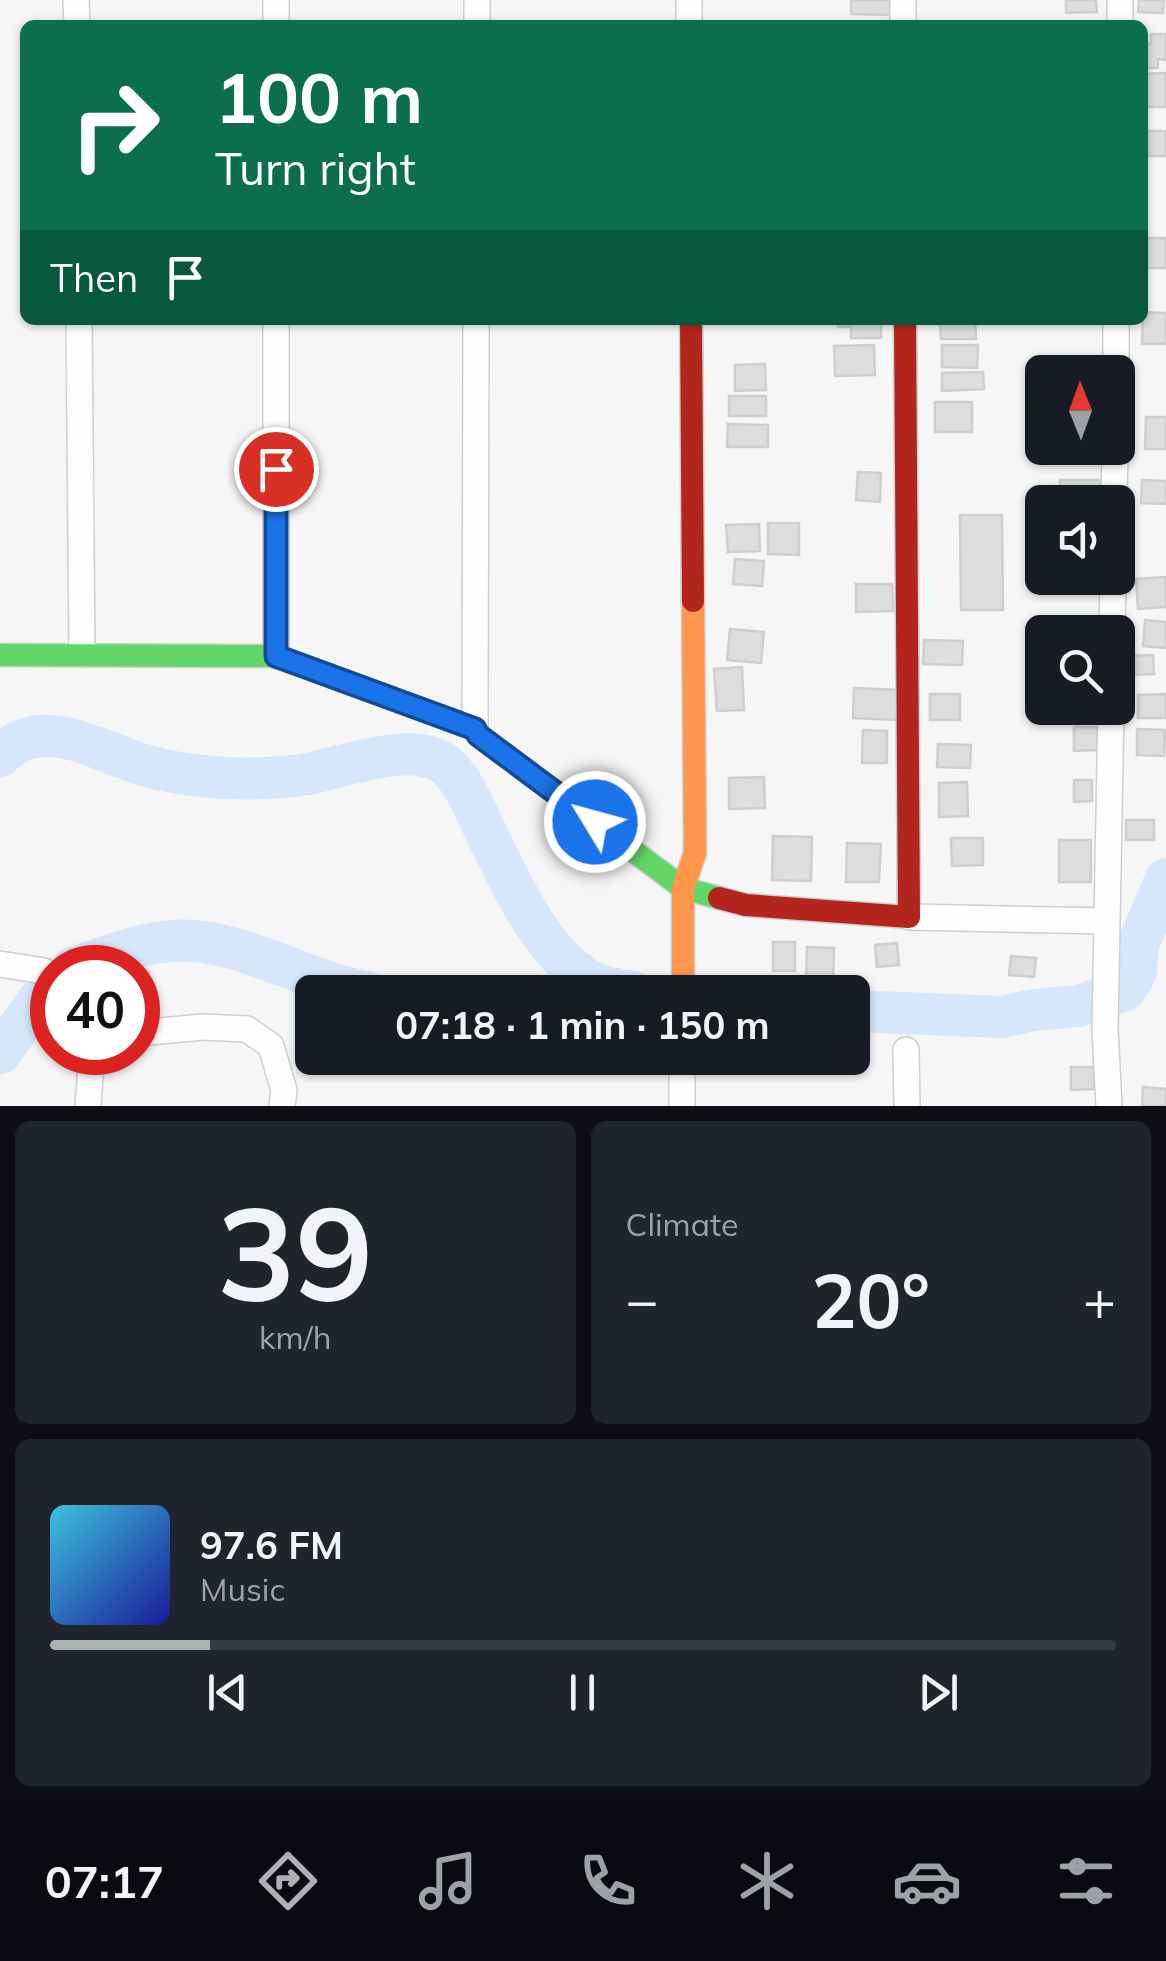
<!DOCTYPE html>
<meta charset="utf-8">
<style>
:root{--surface:#171b24;--page:#20242c;--text:#f1f3f6;--muted:#9ea1a6;--line:#363941;--accent:#aeb0b2}
body{margin:0;font-family:Mulish,sans-serif;background:var(--page);color:var(--text);height:100vh;display:flex;flex-direction:column;font-size:38px;white-space:nowrap}
*{box-sizing:border-box;margin:0}
p{font-size:32px;color:var(--muted)}
.icon{flex:none;width:55px;height:55px;fill:none;stroke:currentColor;stroke-width:2;stroke-linecap:round;stroke-linejoin:round}
.map{position:relative;height:1106px;overflow:hidden}
.panel{display:flex;flex-direction:column;gap:15px;padding:15px;background:#0d0f14;flex:1}
.panel>*{flex:none}
.guide{position:absolute;left:20px;top:20px;width:1128px;height:305px;border-radius:15px;box-shadow:0 2px 8px #0004;background:#0b6e4f;color:#fff;overflow:hidden}
.needle{width:65px;rotate:359deg}
.controls{position:absolute;left:1025px;top:355px;display:grid;gap:20px}
.controls a{display:grid;place-items:center;width:110px;height:110px;border-radius:15px;background:var(--surface);box-shadow:0 2px 8px #0004;font-size:50px}
.speed{position:absolute;left:30px;top:945px;display:flex;gap:20px;font-size:50px;font-weight:700;text-align:center}
.speed>*{display:grid;place-content:center;width:130px;height:130px;border-radius:50%;background:var(--surface);box-shadow:0 2px 8px #0004;line-height:1}
.speed .limit{border:15px solid #d22;background:#fff;color:#111}
.pin{position:absolute;display:grid;place-items:center;width:85px;height:85px;color:#fff;margin:-42px;border:5px solid #fff;border-radius:50%;box-shadow:0 2px 10px #0007}
.me{position:absolute;width:110px;margin:-55px;rotate:307deg;stroke-linejoin:round;filter:drop-shadow(0 0 8px #0008)}
.turn{display:flex;align-items:center;gap:35px;height:210px;padding:0 30px;font-size:45px}
.turn .icon{width:130px;height:130px;stroke-width:2.5}
.turn b{display:block;font-size:70px;line-height:85px}
.then{display:flex;align-items:center;height:95px;padding:0 30px;background:#0003;gap:20px;font-size:38px}
.big{font-size:75px;font-weight:700;line-height:1.1}
.panel .card{flex:1;display:flex;flex-direction:column;justify-content:center;gap:15px;min-width:0;padding:0 35px;border-radius:15px;background:var(--page)}
.panel .dial{align-items:center;gap:0}
.dial b{font-size:130px;line-height:1}
.song{display:flex;align-items:center;gap:30px}
.cover{width:120px;height:120px;border-radius:15px;background:linear-gradient(135deg,hsl(190 70% 55%),hsl(240 70% 35%))}
.played{height:10px;border-radius:5px;background:linear-gradient(90deg,var(--accent) 15%,var(--line) 15%)}
.keys{display:flex;justify-content:space-around;direction:ltr}
.heat{display:flex;justify-content:space-between;align-items:center;font-size:55px;direction:ltr}
.panel .tiles{flex:1;display:grid;gap:15px;grid-template-columns:1fr 1fr}
.card:last-child{grid-column:span 2}
.trip{position:absolute;left:295px;top:975px;width:575px;height:100px;border-radius:15px;background:var(--surface);box-shadow:0 2px 8px #0004;font-weight:700;line-height:100px;text-align:center}
.menu{display:flex;height:160px;justify-content:space-around;align-items:center;background:#090b0e;color:var(--muted)}
.menu .icon{width:70px;height:70px}
.menu .selected{color:var(--accent)}
.menu b{font-size:45px;color:var(--text)}
.map>svg:first-child{display:block}
.lines{fill:none;stroke-linecap:round;stroke-linejoin:round}
.river{stroke:#d6e6fb;stroke-width:42}
.building{fill:#ddd;stroke:#cecece;stroke-width:2.5}
.street-casing{stroke:#cfcfd0;stroke-width:28}
.fast-casing{stroke:#cfcfd0;stroke-width:25}
.slow-casing{stroke:#cfcfd0;stroke-width:25}
.jam-casing{stroke:#cfcfd0;stroke-width:25}
.street{stroke:#fefefe;stroke-width:25}
.fast{stroke:#63d668;stroke-width:22}
.slow{stroke:#ff974d;stroke-width:22}
.jam{stroke:#b3261e;stroke-width:22}
.route-casing{stroke:#114b97;stroke-width:25}
.route{stroke:#1a73e8;stroke-width:18}
</style>
<div class="map">
<svg width="1166" height="1106" viewBox="0 0 1166 1106">
<rect width="100%" height="100%" fill="#f6f6f6"/>
<g class="lines">
<path class="river" d="M0,756C41,713 95,750 141,764C168,773 196,776 224,778C252,779 279,779 307,774C344,767 417,738 448,767C464,782 473,806 483,826C507,875 543,961 597,984C608,989 622,990 634,992
M73,968C113,954 160,935 203,942C260,950 310,982 367,992
M852,1011L1002,1017L1034,1010L1078,1006L1125,990L1136,972L1138,945L1166,879
M0,1053L52,982"/>
</g>
<path class="building" d="M851,0H890V15L851,14Z
M1066,0H1096L1097,12L1066,13Z
M1139,0H1164L1163,13L1138,12Z
M1151,34H1166V60L1158,59V68H1142V44H1151Z
M1166,73V107H1142V74Z
M1147,131H1166V156H1147Z
M1146,238H1166V268H1146Z
M1143,312L1166,313V344H1142Z
M838,320H881V338H851V327H838Z
M940,320H975L976,339H941Z
M874,345L875,375L835,376L834,346Z
M942,345H978L977,368L942,367Z
M765,364L766,390L735,391V365Z
M983,372L984,389L942,391V373Z
M729,396H766V416H729Z
M935,402H972V432H935Z
M1146,417H1166V449H1145Z
M728,424L768,425V447H727Z
M858,472L881,473L880,502L856,500Z
M1060,480H1103V500H1060Z
M1142,480L1166,481V504L1141,503Z
M960,515H1002L1003,610H961Z
M768,523H799V555L768,554Z
M759,524L760,551L728,552L726,525Z
M735,559L764,561L762,586L733,584Z
M1166,577V607L1138,609L1136,579Z
M856,584H892L893,611L856,612Z
M1145,620L1166,622V648L1143,646Z
M730,629L764,632L761,663L727,660Z
M924,640L963,641L962,665L923,664Z
M1153,655L1154,674L1129,675L1128,656Z
M742,667L744,710L717,711L714,669Z
M854,688L898,690L897,720L853,718Z
M930,694H960V720H930Z
M1166,694V718H1138V695Z
M1074,727H1097L1098,750L1074,751Z
M1137,729L1165,730L1164,756L1137,755Z
M863,730L887,731V763H862Z
M938,744L971,745L970,768L937,767Z
M764,777L765,808L729,809V778Z
M1074,780H1092V801L1074,802Z
M967,782L968,816L939,817V783Z
M1126,820H1154V840H1126Z
M773,836L812,837L811,881L772,880Z
M951,838H983V865L952,866Z
M1059,840H1091V882H1059Z
M847,843L881,844L879,882H846Z
M773,942H795V971H773Z
M897,943L899,965L877,967L875,945Z
M807,947L834,948L833,986L806,985Z
M1011,956L1036,958L1034,977L1009,975Z
M1071,1067H1094V1089L1071,1090Z
M1143,1087L1166,1089V1106H1142Z"/>
<g class="lines">
<g class="street-casing">
<path id="street" d="M76,0L77,25
M689,0V25
M903,0V25
M276,25V0
M477,25V0
M1120,25V0
M79,320L82,654
M1116,372V320
M1114,502L1115,448
M1112,632L1113,578
M276,656V320
M475,729L476,320
M909,917L1107,921
M0,964L44,971L52,979
M138,1033L203,1027L247,1029L271,1046L284,1090L282,1106
M906,1050L907,1106
M88,1106L92,1052
M682,1106V1058
M1109,1106L1105,1029L1111,708"/>
</g>
<g class="fast-casing">
<path id="fast" d="M0,655L276,656L475,729L478,735L683,888L719,898"/>
</g>
<g class="slow-casing">
<path id="slow" d="M683,992V888L695,853L693,601"/>
</g>
<g class="jam-casing">
<path id="jam" d="M691,320L693,601
M719,898L746,905L909,917L905,320"/>
</g>
<use href="#street" class="street"/>
<use href="#fast" class="fast"/>
<use href="#slow" class="slow"/>
<use href="#jam" class="jam"/>
</g>
<g class="lines">
<g class="route-casing">
<path id="route" d="M276,469V656L475,729L478,735L595,822"/>
</g>
<use href="#route" class="route"/>
</g>
</svg>
<div class="controls">
<a><svg class="needle" viewBox="-14 -14 28 28"><path d="M0-13l5 13h-10z" fill="#e53935"/><path d="M0 13l5-13h-10z" fill="#9ea1a6"/></svg></a>
<a><svg class="icon" aria-label="sound" viewBox="0 0 24 24"><path d="M4 9h4l5-4v14l-5-4H4zM17 9q2 3 0 6"/></svg></a>
<a><svg class="icon" aria-label="search" viewBox="0 0 24 24"><circle cx="10" cy="10" r="6"/><path d="M15 15l6 6"/></svg></a>
</div>
<div class="speed"><div class="limit">40</div></div>
<div class="pin" style="left:276px;top:469px;background:#d93025"><svg class="icon" aria-label="arrive" viewBox="0 0 24 24"><path d="M6 21V4h12l-3 4 3 4H6"/></svg></div>
<svg class="me" style="left:595px;top:822px" viewBox="-20 -20 40 40"><circle r="17" fill="#1a73e8" stroke="#fff" stroke-width="3"/><path d="M0-11L8 9 0 5-8 9z" fill="#fff"/></svg>
<div class="trip">07:18 · 1 min · 150 m</div>
<div class="guide">
<div class="turn"><svg class="icon" aria-label="right" viewBox="0 0 24 24"><path d="M7 20v-9h11M14 6l5 5-5 5"/></svg><div><b>100 m</b>Turn right</div></div>
<div class="then">Then<svg class="icon" aria-label="arrive" viewBox="0 0 24 24"><path d="M6 21V4h12l-3 4 3 4H6"/></svg></div>
</div>
</div>
<section class="panel">
<div class="tiles">
<div class="card dial"><b>39</b><p>km/h</p></div>
<div class="card"><p>Climate</p>
<div class="heat"><a>−</a><b class="big">20°</b><a>+</a></div>
</div>
<div class="card">
<div class="song"><i class="cover"></i><div><b>97.6 FM</b><p>Music</p></div></div>
<div class="played"></div>
<div class="keys"><svg class="icon" aria-label="previous" viewBox="0 0 24 24"><path d="M18 5L8 12l10 7zM5 5v14"/></svg><svg class="icon" aria-label="pause" viewBox="0 0 24 24"><path d="M8 5v14M16 5v14"/></svg><svg class="icon" aria-label="next" viewBox="0 0 24 24"><path d="M6 5l10 7-10 7zM19 5v14"/></svg></div>
</div>
</div>
</section>
<nav class="menu">
<b>07:17</b>
<svg class="icon selected" aria-label="directions" viewBox="0 0 24 24"><path d="M12 3l9 9-9 9-9-9zM9 14v-3h6M13 9l2 2-2 2"/></svg>
<svg class="icon" aria-label="music" viewBox="0 0 24 24"><path d="M9 18V5l10-2v13"/><circle cx="6" cy="18" r="3"/><circle cx="16" cy="16" r="3"/></svg>
<svg class="icon" aria-label="phone" viewBox="0 0 24 24"><path d="M5 4h4l2 5-3 2q2 4 5 5l2-3 5 2v4C11 20 4 13 5 4z"/></svg>
<svg class="icon" aria-label="climate" viewBox="0 0 24 24"><path d="M12 3v18M4 7l16 10M4 17L20 7"/></svg>
<svg class="icon" aria-label="car" viewBox="0 0 24 24"><path d="M5 17H2v-5l4-1 3-4h7l3 4 3 1v5h-3M9 17h6M6 11h13"/><circle cx="7" cy="17" r="2"/><circle cx="17" cy="17" r="2"/></svg>
<svg class="icon" aria-label="filters" viewBox="0 0 24 24"><path d="M4 7h16M4 17h16"/><circle cx="9" cy="7" r="2"/><circle cx="15" cy="17" r="2"/></svg>
</nav>
